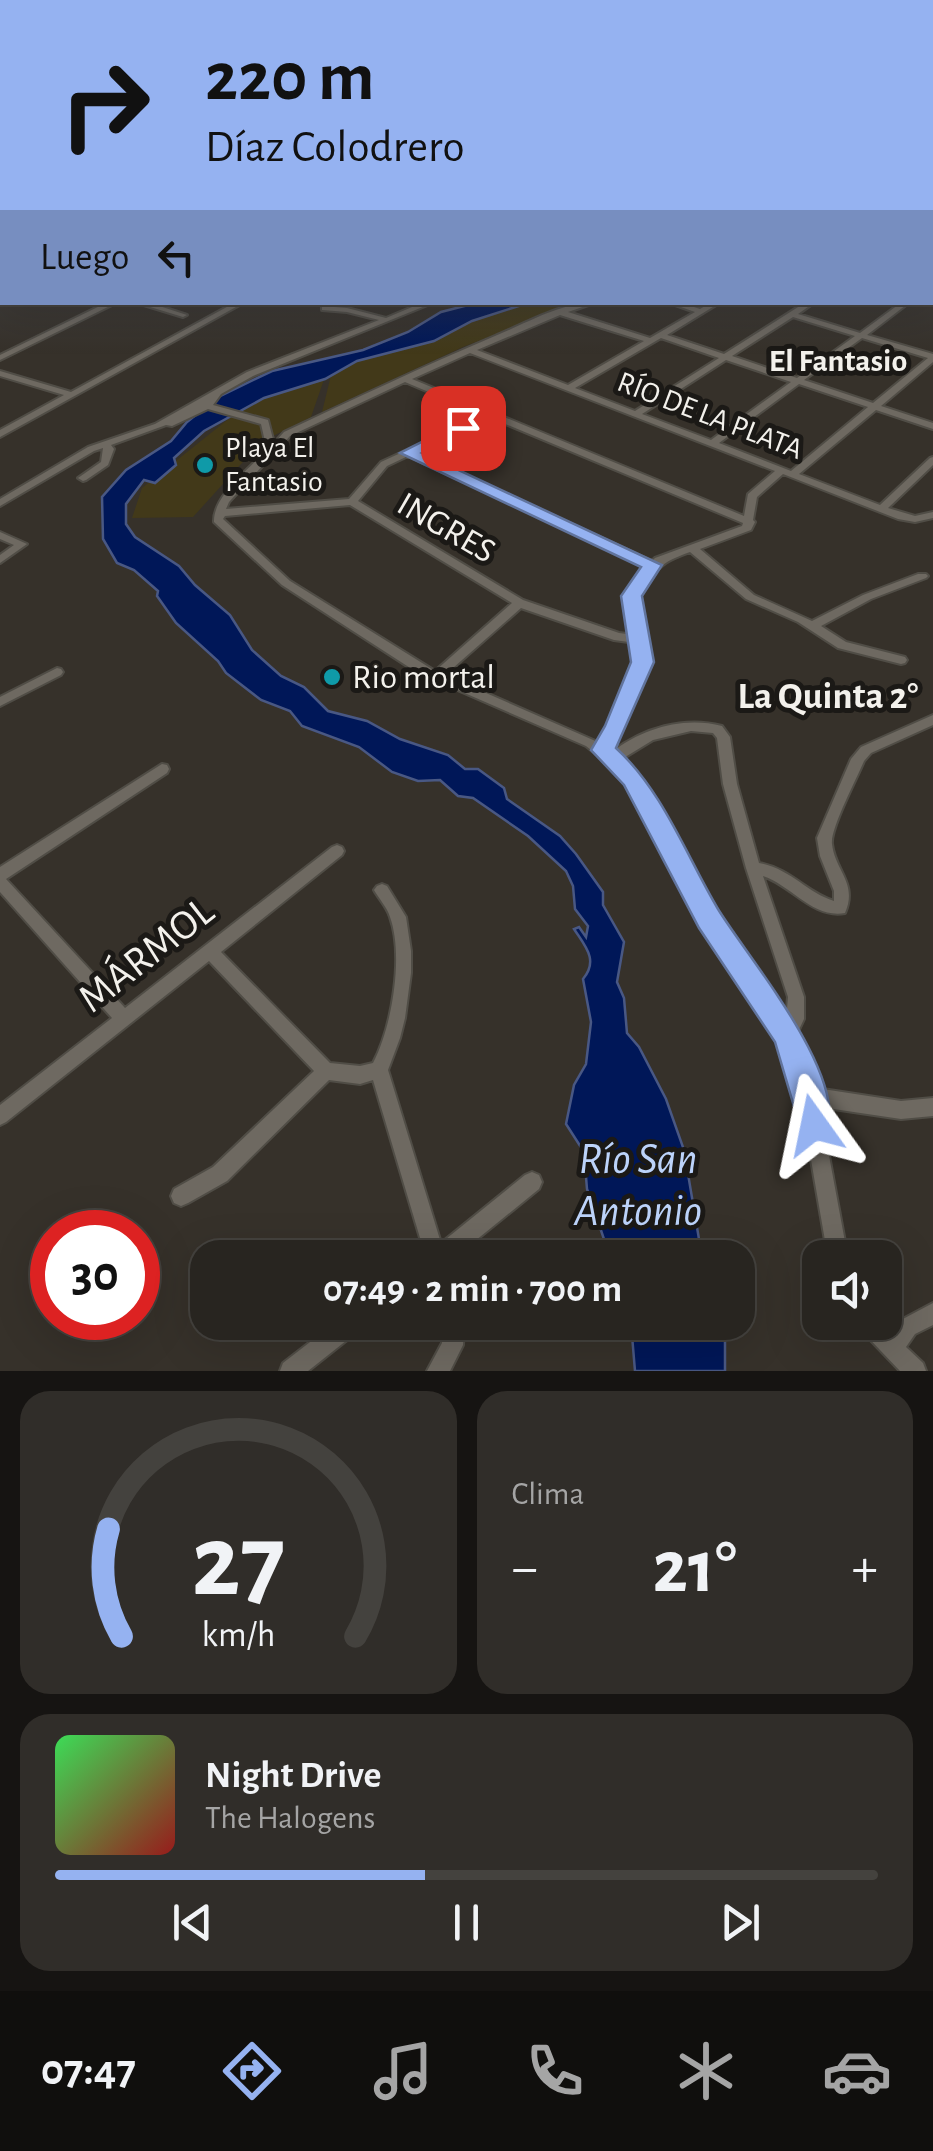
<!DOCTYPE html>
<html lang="es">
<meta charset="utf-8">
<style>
:root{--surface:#282520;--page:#302d29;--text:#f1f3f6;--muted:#a5a5a5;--line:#44423e;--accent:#95b2f1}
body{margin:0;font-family:"Alegreya Sans",sans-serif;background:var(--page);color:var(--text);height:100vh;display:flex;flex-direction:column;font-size:38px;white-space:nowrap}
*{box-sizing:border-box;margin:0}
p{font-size:32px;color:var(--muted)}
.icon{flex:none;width:55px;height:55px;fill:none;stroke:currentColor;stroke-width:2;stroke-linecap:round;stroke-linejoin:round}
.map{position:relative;height:1371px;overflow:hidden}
.panel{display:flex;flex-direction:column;gap:20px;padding:20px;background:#161412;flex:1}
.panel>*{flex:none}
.top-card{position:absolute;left:0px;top:0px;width:935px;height:305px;box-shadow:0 10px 40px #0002,0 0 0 2px var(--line);background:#95b2f1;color:#111;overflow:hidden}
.tools{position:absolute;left:802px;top:1240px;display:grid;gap:20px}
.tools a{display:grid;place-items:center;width:100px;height:100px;border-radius:20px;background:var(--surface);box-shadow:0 10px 40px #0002,0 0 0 2px var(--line);font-size:50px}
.speed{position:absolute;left:30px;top:1210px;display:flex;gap:20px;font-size:50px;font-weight:700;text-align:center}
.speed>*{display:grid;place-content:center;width:130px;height:130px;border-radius:50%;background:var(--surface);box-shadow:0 10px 40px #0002,0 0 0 2px var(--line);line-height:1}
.speed .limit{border:15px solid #d22;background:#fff;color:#111}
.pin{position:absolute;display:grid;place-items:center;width:85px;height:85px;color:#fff;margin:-42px;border-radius:20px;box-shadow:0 5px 15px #0006}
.me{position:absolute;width:110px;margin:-55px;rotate:348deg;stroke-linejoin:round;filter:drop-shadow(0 0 8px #0008)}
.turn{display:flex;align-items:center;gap:35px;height:210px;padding:0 40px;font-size:45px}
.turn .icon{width:130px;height:130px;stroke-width:2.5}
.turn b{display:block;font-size:70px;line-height:85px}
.then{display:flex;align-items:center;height:95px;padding:0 40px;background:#0003;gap:20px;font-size:38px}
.big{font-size:75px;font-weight:600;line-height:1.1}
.panel .tile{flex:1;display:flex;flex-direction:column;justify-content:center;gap:15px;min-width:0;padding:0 35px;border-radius:30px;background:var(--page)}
.panel .dial{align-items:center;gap:0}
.dial svg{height:260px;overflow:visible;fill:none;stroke:var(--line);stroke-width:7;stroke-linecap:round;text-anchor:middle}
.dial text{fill:var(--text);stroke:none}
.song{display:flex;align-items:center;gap:30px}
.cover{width:120px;height:120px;border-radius:15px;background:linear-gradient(135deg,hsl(130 70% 55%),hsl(0 70% 35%))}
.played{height:10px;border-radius:5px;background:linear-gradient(90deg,var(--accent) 45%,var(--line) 45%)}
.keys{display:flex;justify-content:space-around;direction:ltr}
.heat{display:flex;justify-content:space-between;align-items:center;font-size:55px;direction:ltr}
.panel .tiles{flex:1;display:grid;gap:20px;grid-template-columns:1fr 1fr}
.tile:last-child{grid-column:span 2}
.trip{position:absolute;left:190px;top:1240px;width:565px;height:100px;border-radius:30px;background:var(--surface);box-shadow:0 10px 40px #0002,0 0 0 2px var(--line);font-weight:600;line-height:100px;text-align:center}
.tabs{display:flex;height:160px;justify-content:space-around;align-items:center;background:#100f0d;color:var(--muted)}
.tabs .icon{width:70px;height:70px}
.tabs .on{color:var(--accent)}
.tabs b{font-size:45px;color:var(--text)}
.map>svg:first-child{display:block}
.sand{fill:#423919}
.water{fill:#001758;stroke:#495884;stroke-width:2.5}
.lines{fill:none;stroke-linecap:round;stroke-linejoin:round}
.minor-casing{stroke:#504d46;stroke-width:4}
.minor{fill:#6e6961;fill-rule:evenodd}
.route{fill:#95b2f1;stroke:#61749d;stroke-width:2.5}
.culture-dot{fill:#0f9aa8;stroke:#1b1916;stroke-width:4}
.labels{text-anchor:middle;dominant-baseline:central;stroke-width:10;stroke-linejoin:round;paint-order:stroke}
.far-street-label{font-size:30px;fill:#f3f1ec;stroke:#1b1916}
.far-poi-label{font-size:30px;fill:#f3f1ec;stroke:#1b1916;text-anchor:start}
.far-neighbourhood-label{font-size:32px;font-weight:bold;fill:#f3f1ec;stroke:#1b1916}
.street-label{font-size:35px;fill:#f3f1ec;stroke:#1b1916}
.poi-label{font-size:35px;fill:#f3f1ec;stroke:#1b1916;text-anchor:start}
.neighbourhood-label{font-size:38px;font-weight:bold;fill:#f3f1ec;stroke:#1b1916}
.near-street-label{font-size:42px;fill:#f3f1ec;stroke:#1b1916}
.near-water-label{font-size:45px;font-style:italic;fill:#bcd3fa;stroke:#1b1916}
</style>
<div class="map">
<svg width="933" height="1371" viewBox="0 0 933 1371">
<rect width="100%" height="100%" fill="#36312a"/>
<path class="sand" d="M523,303H576L463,347L322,412L333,367Z
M328,368L311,417L261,442L193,517L132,518L142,488L256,397Z"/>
<path class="water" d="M476,303H528L472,321L434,341L357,361L325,379L264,398L204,431L174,458L176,465L155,483L144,480L126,504V524L135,537L179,566L195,585L230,615L252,650L281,676L304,687L328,711L367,721L400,739L448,755L465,769H478L504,788L507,799L560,836L576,854L603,892V905L624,942L617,982L624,998L627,1033L639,1047L666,1099L684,1150L702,1257H610L587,1189L584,1152L566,1124L574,1085L586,1064L591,1022L583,979C599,960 585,946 574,929L579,927L586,937L588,926L575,909L573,886L566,871L528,836L473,798L458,796L440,780L418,781L392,772L359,747L302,726L290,711L261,700L226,673L218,661L176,623L157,596L158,591L134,570L117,563L103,539L102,497L126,470L171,441L187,422L218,397L272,371L363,350L408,332L441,312Z
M631,1323H725V1371H635Z"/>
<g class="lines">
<g class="minor-casing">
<path id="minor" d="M2,168V172L0,173V169Z
M0,187H2V191H0Z
M932,189H933V193H932Z
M2,203V207L0,208V204Z
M0,245L2,246V250L0,249Z
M0,273H2V277L0,278Z
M0,294H2V299H0Z
M108,302H118L0,360V355Z
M134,302H147L187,315L183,317Z
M236,302H245L0,437V430L64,395L0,376V371L71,392Z
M424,302H435L253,376L221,394L213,405L268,420L274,443L284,432C354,399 424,366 495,336C527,323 562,302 597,302L568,312L650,338L695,312L667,302H679L700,309L712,302H721L667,335L724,354L806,302H815L798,314L860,333L902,302H910L867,335L933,354V362L881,406L933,423V429L876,410L799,474L880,505L930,458L933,457V465L888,508L915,516L933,512V518L915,522L898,519L783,474L757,497L753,520L755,522L751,530L700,549L754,595L812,621L863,595L918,574H926L928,576L926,578L871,599L821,626L846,642L905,657L907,660L905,663L901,664L838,648L798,622L746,599L690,552C666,561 664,562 646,582C626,604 654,636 647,664C641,690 623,727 610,750L612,752C643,728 684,716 722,726L730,737L737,784L759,863C791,869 807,893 834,901V891L820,856L817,838L851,759L861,747L933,715V725L871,753L864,761C857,778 830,829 832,844C835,871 858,883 845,913C813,919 791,885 763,876L804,997V1019L796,1036L803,1047L816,1088L901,1101L933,1098V1116L901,1119L820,1107L848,1258H828L800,1096L786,1051L703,924L621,774L586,746L437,681H430L428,677L418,673L282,585L214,522C213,496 248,470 267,450L261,424L208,409L172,426L166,425L111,445L114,449L108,465L86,480L83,481L78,478L101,462L103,448L94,451L0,506V499L88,447L155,424L247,372L379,320L347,312L322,310V306L347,308L386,318ZM560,315L644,341L568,385L477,350ZM793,317L855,336L797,378L732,356ZM661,338L719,358L635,411L575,388ZM862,338L928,358L873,403L804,380ZM470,353L775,471L748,494L744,516L412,379ZM726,360L791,382L711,440L642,414ZM405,382L483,415L381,462L349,499L226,509L229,502L290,436ZM799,384L868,407L791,471L719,443ZM491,418L743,523L742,526L655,558L652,561L416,453ZM408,456L647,566C619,598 624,596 635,635L619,633L523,600L358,501L387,466ZM350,505L512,603L435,671L290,581L223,519L225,516ZM521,608L614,640L636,643C636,675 617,716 600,743L445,675ZM691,731L713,733L717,738L723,784L746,868L788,997L786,1021L715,914L631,766L622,759L653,740Z
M0,532L27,544L0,563V555L14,545L0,539Z
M57,668L61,669L63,672L61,675L0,706V697Z
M162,764L167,765L169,769L167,773L6,879L125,1008L332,847L337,845L342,847L344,851L342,855L221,952L330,1063L360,1066L373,1063C392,1027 404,956 390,917C387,907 379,899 374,890L377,886L382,884L387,886L406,917L411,951V973L405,1018L400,1038L388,1070L441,1243L525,1175L532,1172L539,1175L542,1182L539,1189L454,1258H426L373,1080L360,1084L329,1080L227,1181L188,1203L181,1206L174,1203L171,1196L174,1189L213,1167L314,1071L209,961L6,1122L0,1125V1105L112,1018L0,892V867Z
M933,1303V1325L915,1334L906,1347L923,1363L926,1371H900L860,1329L857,1322H882L892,1332L901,1320Z
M336,1322H364L361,1329L308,1371H280L283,1363Z
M443,1322H464L463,1345L450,1371H427L442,1343Z"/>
</g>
<use href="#minor" class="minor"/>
</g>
<linearGradient id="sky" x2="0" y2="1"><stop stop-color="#1e1b17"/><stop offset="0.46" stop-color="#4c4e55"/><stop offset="1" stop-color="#4c4e55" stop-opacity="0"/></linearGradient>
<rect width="933" height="354" fill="url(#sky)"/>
<path class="route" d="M457,424L471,428L422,453L662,565L642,596L654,662L616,748C663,791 686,855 718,909C748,958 851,1078 826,1137L814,1142L803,1137L775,1042L699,928L624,785L591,750L605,726L631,662L621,596L641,567L400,453Z"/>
<g class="culture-dot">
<circle cx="205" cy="465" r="10"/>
<circle cx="332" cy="677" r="10"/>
</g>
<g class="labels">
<g class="far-street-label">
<text transform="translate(710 416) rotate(21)">RÍO DE LA PLATA</text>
</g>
<g class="far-poi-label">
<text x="225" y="448">Playa El<tspan x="225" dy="34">Fantasio</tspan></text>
</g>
<g class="far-neighbourhood-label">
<text x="838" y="361">El Fantasio</text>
</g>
<g class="street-label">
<text transform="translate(446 528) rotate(30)">INGRES</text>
</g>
<g class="poi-label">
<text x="352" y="677">Rio mortal</text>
</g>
<g class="neighbourhood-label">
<text x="828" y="697">La Quinta 2°</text>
</g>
<g class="near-street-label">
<text transform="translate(146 955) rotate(-38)">MÁRMOL</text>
</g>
<g class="near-water-label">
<text x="638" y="1159">Río San<tspan x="638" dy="52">Antonio</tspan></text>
</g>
</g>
</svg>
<div class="tools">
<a><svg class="icon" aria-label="sound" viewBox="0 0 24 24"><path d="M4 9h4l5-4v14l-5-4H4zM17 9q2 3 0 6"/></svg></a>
</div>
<div class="speed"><div class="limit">30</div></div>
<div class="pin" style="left:463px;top:428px;background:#d93025"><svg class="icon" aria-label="arrive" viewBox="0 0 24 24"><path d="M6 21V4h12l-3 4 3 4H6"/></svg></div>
<svg class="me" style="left:814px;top:1125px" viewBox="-20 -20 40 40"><path d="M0-17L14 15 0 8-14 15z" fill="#95b2f1" stroke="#fff" stroke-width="4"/></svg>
<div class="trip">07:49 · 2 min · 700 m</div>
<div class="top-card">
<div class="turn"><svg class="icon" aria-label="right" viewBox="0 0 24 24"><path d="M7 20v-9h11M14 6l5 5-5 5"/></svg><div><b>220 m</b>Díaz Colodrero</div></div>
<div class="then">Luego<svg class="icon" aria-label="left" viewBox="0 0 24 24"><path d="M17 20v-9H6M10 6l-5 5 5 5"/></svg></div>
</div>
</div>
<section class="panel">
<div class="tiles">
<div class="tile dial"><svg viewBox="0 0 100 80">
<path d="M14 69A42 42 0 1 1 86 69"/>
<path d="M14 69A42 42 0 0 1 10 36" stroke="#95b2f1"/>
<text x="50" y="56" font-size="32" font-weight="700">27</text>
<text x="50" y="72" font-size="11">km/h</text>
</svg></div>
<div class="tile"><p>Clima</p>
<div class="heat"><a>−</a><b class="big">21°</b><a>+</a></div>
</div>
<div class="tile">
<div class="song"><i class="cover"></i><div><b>Night Drive</b><p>The Halogens</p></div></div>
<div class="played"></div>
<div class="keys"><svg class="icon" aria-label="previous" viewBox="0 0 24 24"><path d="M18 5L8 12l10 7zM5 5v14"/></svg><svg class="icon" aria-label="pause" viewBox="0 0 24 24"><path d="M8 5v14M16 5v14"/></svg><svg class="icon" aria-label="next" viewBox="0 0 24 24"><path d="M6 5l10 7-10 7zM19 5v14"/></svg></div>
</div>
</div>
</section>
<nav class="tabs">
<b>07:47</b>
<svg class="icon on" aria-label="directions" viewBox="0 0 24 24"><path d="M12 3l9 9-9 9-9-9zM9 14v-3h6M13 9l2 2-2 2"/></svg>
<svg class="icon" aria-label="music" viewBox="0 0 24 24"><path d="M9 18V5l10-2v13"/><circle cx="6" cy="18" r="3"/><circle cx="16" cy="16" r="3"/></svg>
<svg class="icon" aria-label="phone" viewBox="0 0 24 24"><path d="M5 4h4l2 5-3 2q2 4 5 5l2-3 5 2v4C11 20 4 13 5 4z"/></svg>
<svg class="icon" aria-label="climate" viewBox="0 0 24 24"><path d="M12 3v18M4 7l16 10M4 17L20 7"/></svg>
<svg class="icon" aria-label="car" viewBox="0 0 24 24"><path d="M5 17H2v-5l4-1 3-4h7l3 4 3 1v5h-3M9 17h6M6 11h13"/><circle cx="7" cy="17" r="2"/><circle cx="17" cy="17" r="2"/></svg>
</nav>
